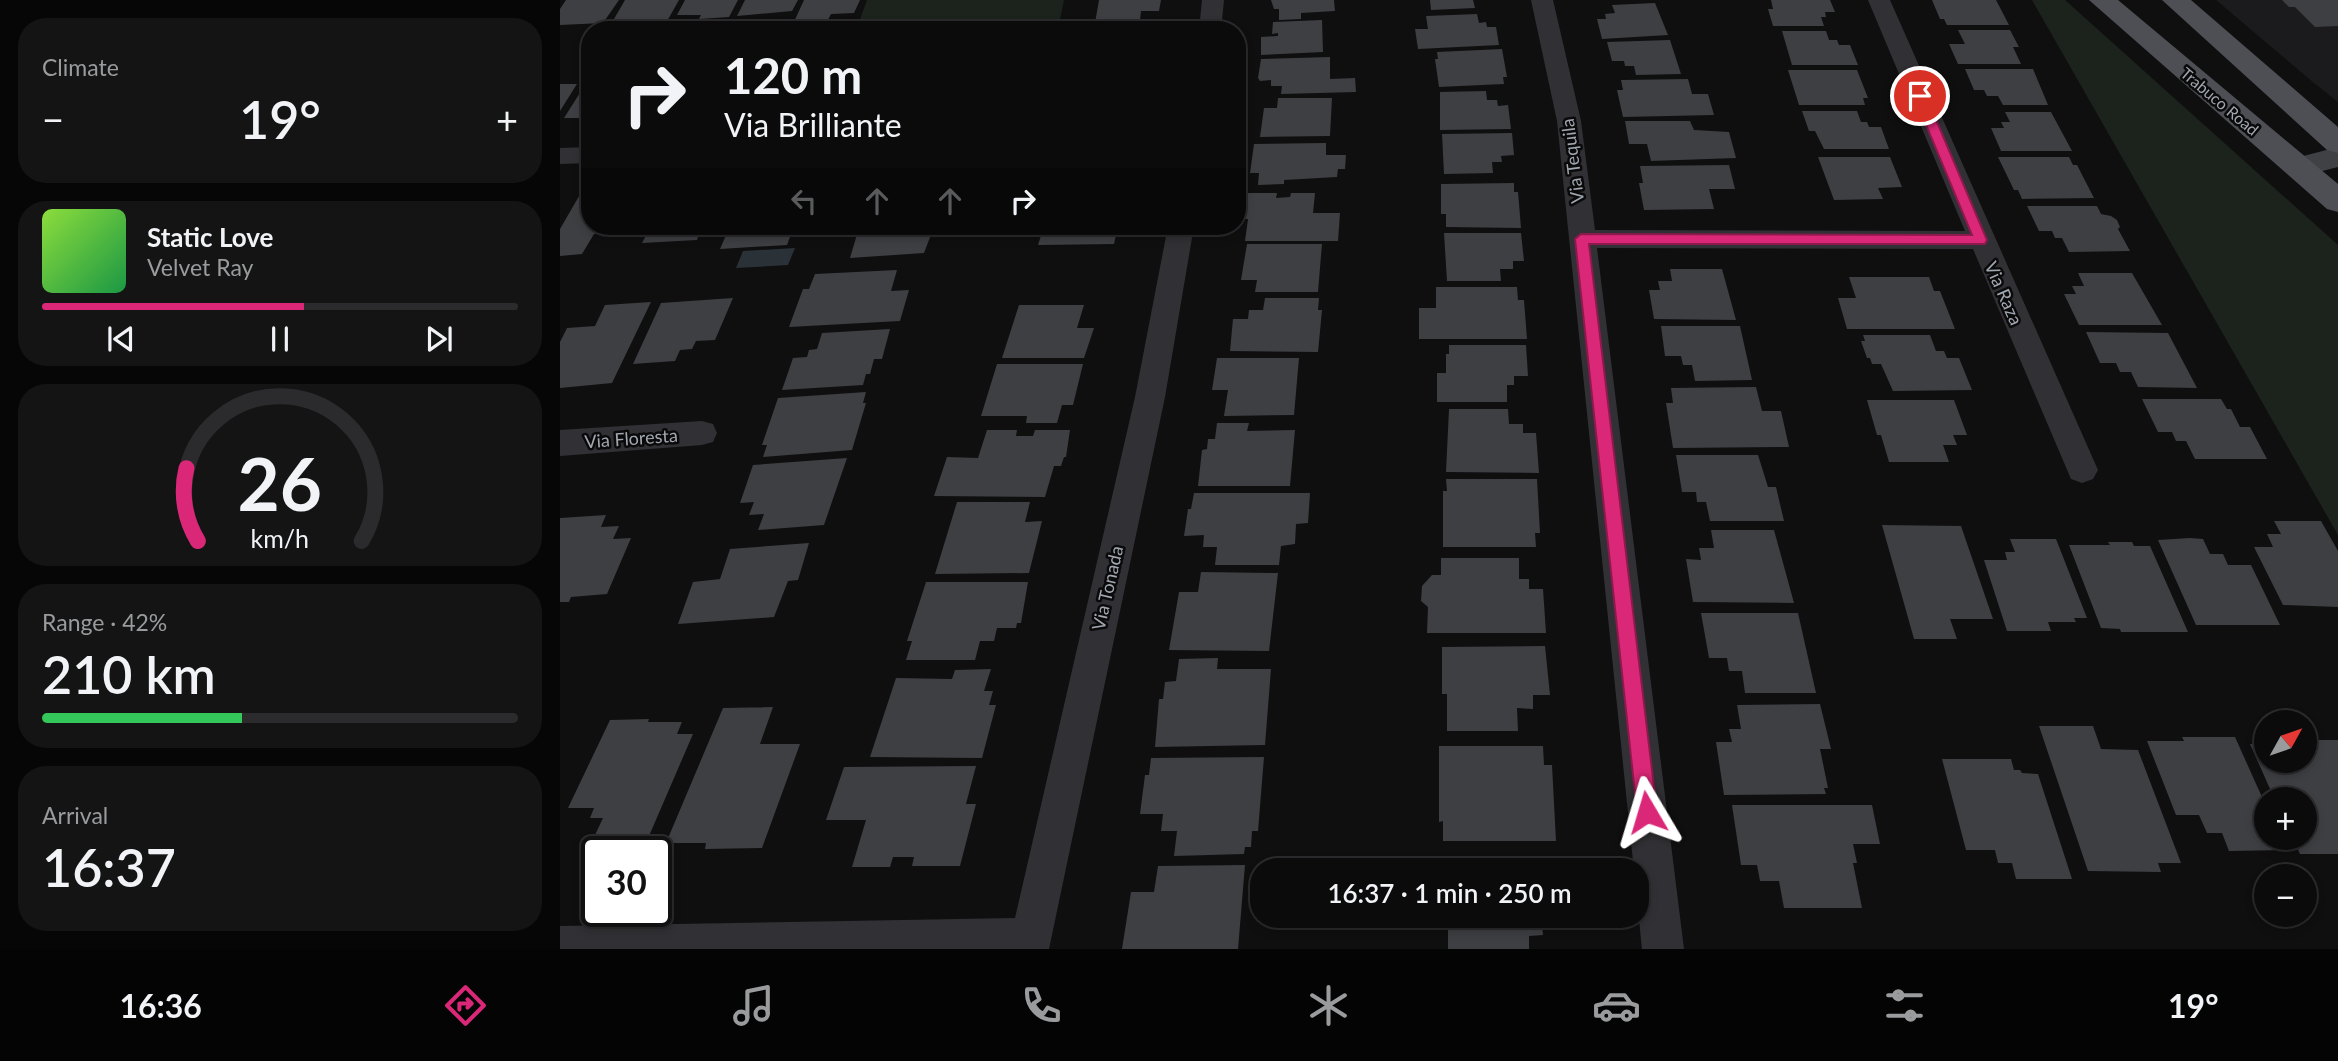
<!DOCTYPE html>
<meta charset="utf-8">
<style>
:root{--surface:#0b0b0c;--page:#141415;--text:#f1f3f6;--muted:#9a9b9d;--line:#2b2b2d;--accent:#db2777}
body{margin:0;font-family:Lato,sans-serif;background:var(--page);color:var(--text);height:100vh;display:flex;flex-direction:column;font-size:26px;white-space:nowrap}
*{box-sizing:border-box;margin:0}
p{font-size:23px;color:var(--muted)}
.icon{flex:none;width:38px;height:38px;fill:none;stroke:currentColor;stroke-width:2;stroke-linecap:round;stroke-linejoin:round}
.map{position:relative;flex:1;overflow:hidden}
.side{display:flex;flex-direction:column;gap:18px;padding:18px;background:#060607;width:560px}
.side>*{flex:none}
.guide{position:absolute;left:21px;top:21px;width:665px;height:214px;border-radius:28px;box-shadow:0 4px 10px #0003,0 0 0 2px var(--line);background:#0b0b0c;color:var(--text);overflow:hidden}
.needle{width:46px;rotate:50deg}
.fabs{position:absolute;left:1694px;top:710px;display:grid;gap:14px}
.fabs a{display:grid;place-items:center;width:63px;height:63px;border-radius:50%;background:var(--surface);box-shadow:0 4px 10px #0003,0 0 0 2px var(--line);font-size:35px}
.speed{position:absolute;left:21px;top:836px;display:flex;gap:14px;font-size:35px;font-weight:700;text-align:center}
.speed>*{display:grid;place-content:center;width:91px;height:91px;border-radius:50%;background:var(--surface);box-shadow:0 4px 10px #0003,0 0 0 2px var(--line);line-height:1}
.speed .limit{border:4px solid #111;border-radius:10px;background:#fff;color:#111}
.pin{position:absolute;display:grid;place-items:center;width:60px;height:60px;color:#fff;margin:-30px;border:4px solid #fff;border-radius:50%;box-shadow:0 2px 7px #0007}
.me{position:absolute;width:77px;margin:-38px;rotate:353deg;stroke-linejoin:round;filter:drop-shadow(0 0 5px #0008)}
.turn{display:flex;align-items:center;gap:24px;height:147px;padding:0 28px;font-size:32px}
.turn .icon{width:91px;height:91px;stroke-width:2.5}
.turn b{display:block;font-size:49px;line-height:60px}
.lanes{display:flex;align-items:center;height:66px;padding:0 28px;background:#0003;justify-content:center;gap:35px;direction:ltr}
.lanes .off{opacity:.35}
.big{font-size:52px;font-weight:600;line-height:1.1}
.side .card{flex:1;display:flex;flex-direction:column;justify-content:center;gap:10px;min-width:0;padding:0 24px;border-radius:28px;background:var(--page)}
.side .dial{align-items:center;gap:0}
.dial svg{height:182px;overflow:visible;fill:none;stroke:var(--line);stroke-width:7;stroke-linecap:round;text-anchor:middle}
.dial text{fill:var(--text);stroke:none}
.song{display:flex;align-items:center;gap:21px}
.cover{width:84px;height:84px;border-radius:10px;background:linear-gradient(135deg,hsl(90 70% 55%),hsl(140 70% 35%))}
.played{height:7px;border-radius:4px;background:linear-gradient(90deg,var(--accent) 55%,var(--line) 55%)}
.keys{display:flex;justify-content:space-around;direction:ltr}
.heat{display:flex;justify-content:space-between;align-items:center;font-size:38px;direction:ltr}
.charge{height:10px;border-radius:5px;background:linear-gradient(90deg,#34c759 42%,var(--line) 0)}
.trip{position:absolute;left:690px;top:858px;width:399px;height:70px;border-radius:28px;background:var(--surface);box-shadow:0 4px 10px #0003,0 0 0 2px var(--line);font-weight:600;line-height:70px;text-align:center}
.tab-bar{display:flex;height:112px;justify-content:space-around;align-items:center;background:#040405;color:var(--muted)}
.tab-bar .icon{width:49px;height:49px}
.tab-bar .active{color:var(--accent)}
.tab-bar b{font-size:32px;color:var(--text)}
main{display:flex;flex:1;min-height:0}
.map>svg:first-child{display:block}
.built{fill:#1b1b1d}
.green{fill:#1c231c}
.water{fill:#2a3238}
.building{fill:#3e3f43}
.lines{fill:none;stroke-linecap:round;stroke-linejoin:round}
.street{fill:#313135;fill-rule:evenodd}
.secondary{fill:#3f4145;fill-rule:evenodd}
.primary{fill:#4d4f54;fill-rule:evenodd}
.route{fill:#db2777;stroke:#8e194d;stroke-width:2}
.labels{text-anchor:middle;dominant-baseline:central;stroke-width:5;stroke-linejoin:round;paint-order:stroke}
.far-street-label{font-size:16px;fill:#a1a7b1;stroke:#0a0a0b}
.street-label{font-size:18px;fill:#a1a7b1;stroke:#0a0a0b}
</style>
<main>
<section class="side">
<div class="card"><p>Climate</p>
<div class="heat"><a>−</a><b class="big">19°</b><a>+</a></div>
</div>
<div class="card">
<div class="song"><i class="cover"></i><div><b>Static Love</b><p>Velvet Ray</p></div></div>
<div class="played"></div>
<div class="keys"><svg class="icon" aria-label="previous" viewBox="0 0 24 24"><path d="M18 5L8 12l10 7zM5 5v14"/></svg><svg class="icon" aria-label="pause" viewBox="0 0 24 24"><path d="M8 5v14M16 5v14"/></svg><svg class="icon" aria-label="next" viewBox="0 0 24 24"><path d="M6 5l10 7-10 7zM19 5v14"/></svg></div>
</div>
<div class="card dial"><svg viewBox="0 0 100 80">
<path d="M14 69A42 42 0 1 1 86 69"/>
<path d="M14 69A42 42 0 0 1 9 37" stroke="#db2777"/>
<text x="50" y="56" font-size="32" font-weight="700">26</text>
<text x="50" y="72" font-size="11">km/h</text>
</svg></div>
<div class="card"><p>Range · 42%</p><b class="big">210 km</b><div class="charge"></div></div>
<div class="card"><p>Arrival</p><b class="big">16:37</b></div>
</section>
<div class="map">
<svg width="1778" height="949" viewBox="0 0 1778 949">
<rect width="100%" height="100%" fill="#0f0f10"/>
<path class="built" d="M1656,0H1778V102L1754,83Z"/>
<path class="green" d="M307,0H504L498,29L296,30Z
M1472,0H1505L1778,245V535Z"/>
<path class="water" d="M235,248L228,265L176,268L183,251Z"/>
<path class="building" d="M6,0H59L43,23L0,25V9Z
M65,0H119L102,30H79L86,19H54Z
M125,0H178L169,17L139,19L141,15H117Z
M185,0H238L232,11L177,16Z
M244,0H300L294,13L271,14L267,22L233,24Z
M539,0H601L599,11H581L580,20L535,23Z
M711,0H774L775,11L741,13V19L719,20V9H714Z
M870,0H913L915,8L871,10Z
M1211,0H1270L1275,12H1265L1266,17H1261L1264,26H1213L1208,9H1213Z
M1372,0H1436L1449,25H1387L1384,19H1380Z
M1722,0H1778V26L1755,27L1735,7H1729Z
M1095,3L1108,35L1042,39L1037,19H1046L1045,14L1055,13L1052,5Z
M917,14L919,23L926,22L927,27H936L939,45L858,49L855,29H868L866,16Z
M762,20L763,52L701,55V37L718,36V33L712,34L713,22Z
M580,24L579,30H535V26Z
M1398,30H1450L1459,47H1453L1461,64H1398L1389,44H1405Z
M1222,31H1266L1269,40H1277L1279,45H1290L1298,65H1232Z
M1110,40L1121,74L1076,75L1074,66H1065L1064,61H1052L1047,42Z
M942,49L947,77H943L944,84L879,87L875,59H878L877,52Z
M770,57V79L795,78L796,92L721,94L722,86H711V80L700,81L698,78L701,59Z
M1405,69H1473L1488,105H1443L1438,96H1427L1424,90H1414Z
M1228,70H1297L1308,98H1303L1305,105H1239Z
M30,77V118H4Z
M1128,79L1132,94H1148L1154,115L1063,117L1057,90H1063L1061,80Z
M0,84H17L0,111Z
M926,91L927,100H937L938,106L948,105L951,129L880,130V92Z
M718,98H772L770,136L700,137L704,108H717Z
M1242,111H1297L1301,122H1307L1309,127H1321L1329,149H1264L1255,131H1249Z
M1445,112H1491L1512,151H1441L1431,128H1444L1441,122H1450Z
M1065,121H1130L1134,130L1169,132L1176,158L1091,161L1087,144H1069Z
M952,133L954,155L941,156L942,162H932L933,173L884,174L882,134Z
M766,143V155H786L785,169H778L777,177L724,180V184L698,185L699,173H690L694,144Z
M1258,157H1330L1342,187L1318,188L1323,199L1274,200Z
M1438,157H1509L1513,165H1517L1534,198L1462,199L1458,190H1454Z
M1169,165L1175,189H1149L1154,209L1084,210L1079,183H1083L1080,166Z
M954,183V192H958L961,228L886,227V214H881V184Z
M22,191H30V226H67L63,233L34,234L22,254L0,256V229Z
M685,193H717L716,198L730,197L731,193H755L753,213H780L778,241H685L688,219H681Z
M1467,206H1537L1541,214L1551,216L1557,220L1560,227L1558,229L1570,251L1509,252L1502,238H1495L1492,231H1479Z
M91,226H156L151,237H138L137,240L82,243Z
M170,226H234L227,245L160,249Z
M319,226H381L379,231L372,232L364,253L290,258L298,231L318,230Z
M484,226H558L554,244L478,245Z
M884,233H961L964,261H953V269H940L941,281H887Z
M687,244H762L758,292H695L697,280H681Z
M1110,269H1162L1176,320L1094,319L1089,290H1100L1098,281H1112Z
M337,270L331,291L349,290L340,321L229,327L243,289H249L255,274Z
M1518,273H1572L1602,325H1519L1504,294H1516L1512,286H1524Z
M1289,277H1369L1374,291H1380L1395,329H1287L1278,298H1296Z
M876,287H957L958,300H964L967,339H859V308H876Z
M173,298L155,340L136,341L132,349L120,350L115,361L73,364L101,303Z
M705,298H759L758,310H762L758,352L670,351L673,319H688L689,310H703Z
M91,302L52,383L0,388V342L7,328L35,326L45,305Z
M459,305H524L517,328H534L524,358H442Z
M1101,326H1180L1192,380L1135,381L1132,365H1123L1121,356H1105Z
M330,329L322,359H314L310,374H306L303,385L222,390L233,358L247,357L249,350L257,349L262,333Z
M1526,332L1608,333L1637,388L1578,387L1571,372H1560L1556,363H1540Z
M1303,335H1370L1376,351H1384L1387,358H1399L1412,390L1333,391L1321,364H1312L1310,358H1307L1301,341H1305Z
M889,345H966L968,376H954V385H947V402H877V373H886V354H889Z
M657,358H739L734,415L664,416L668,390H652Z
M437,364H523L513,405H502L497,423H466L467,416H421Z
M1196,387L1202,411H1221L1229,447L1113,448L1106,403H1113L1111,388Z
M306,392L303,403H306L292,450L203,457L207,445H202L218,398Z
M1582,399H1661L1667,409H1671L1680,427H1690L1707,459H1635L1626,441H1616L1612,432H1598Z
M1307,400H1394L1407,435H1393L1397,445H1383L1389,462H1329L1321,435H1317Z
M889,409H948L949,424H963V433H976L979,473L886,472Z
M657,423H689L687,431L735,430L730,486H638L642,450L647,449L648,439H655Z
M427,430H457L456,436H473L475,430H510L506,457H504L501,466H494L485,497L374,496L387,457L418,458Z
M1116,455H1198L1208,487H1216L1224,521H1150L1146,502H1137L1136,492H1122Z
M287,458L264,525L198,530L204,514L189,515L194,502L180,503L193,465Z
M886,479H977L980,533H975L976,547H883V491H887Z
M634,493H750L748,523L736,524L735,544L721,546L719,565H655L657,547H643L644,535L624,536L628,509H631Z
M397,502H470L465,522L482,521L469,573L375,574Z
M46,515L41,527L59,526L53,539L71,538L47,594L11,597L9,602H0V518Z
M1714,521H1761L1778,551V607L1723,605L1694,547H1713L1707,534H1721Z
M1322,525L1401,526L1433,619H1390L1397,639H1354Z
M1151,530H1214L1234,603L1133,602L1126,559L1141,560L1139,548H1154Z
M1630,538L1643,539L1650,554H1663L1668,565H1691L1720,625H1636L1598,540Z
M1450,539H1496L1527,618H1514L1516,622H1488L1491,631H1447L1424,560H1447L1445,552H1455Z
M1548,542H1572L1574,546H1590L1628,632H1561L1560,629L1541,628L1509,545H1550Z
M249,543L238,580L228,581L214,617L118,624L133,582L160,579L170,549Z
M881,558H959V579H969V589H983L986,633H867L868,607L861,601L862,586L872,575H881Z
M641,572L718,573L709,651L609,650L619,592H638Z
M366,582H468L461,623H457L456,628H437L434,641H420L415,660H346L352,641H347Z
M1141,613H1238L1256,693H1185L1182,671H1169L1167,658H1149Z
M985,646L990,695H973V709L957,708L958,731H887V694H882V647Z
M658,658L657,669H711L705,745L595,747L599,699H603L605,682L616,681L619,659Z
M431,669L424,691H433L429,705H436L422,758L310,757L336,678L392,679L395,670Z
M1260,704L1271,749H1260L1268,788H1264L1266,794L1164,795L1156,742H1172L1169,729H1181L1177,705Z
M213,707L200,744H240L202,848L145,849L146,843H106L163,708Z
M89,719L88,722H122L117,734H133L89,836L35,835L43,818H30L34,808H8L50,720Z
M1479,726H1533L1541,749L1578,750L1621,863H1598L1601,872L1528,871Z
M1622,737H1675L1706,806V838H1721L1726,850L1669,851L1662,833H1647L1639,815H1616L1587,741H1624Z
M1745,740H1778V854H1740L1733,838H1745V800H1715L1690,744L1706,745V761H1745Z
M879,746H983L984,765H992L996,841H883V821L879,822Z
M704,757L698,831H692L691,847H685L684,854L614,856L617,831H601L603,814H580L585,775H589L591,758Z
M1382,759H1451L1454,770H1460L1462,773L1478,774L1512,879H1456L1452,863H1438L1435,850H1406Z
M416,766L406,804H416L400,866H352L354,857H333L330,867H292L306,820H266L284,767Z
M1172,805H1312L1320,844H1293L1297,863H1293L1302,908H1224L1219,881H1200L1197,865H1181Z
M1000,857L1001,870H887V858Z
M685,865L678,949H562L571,892H594L598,866Z
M888,915H981L983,935L969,936V949H888Z"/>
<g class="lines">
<path class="street" d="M642,0H664L661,30H639Z
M971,0H993L1021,121L1035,230L1405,231L1308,0H1330L1538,470L1533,479L1522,483L1511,479L1413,249L1037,248L1124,949H1082L997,121Z
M30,147V163L0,164V148Z
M608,226H634L605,397L489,949H0V926L455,918L575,397Z
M142,421L153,424L157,433L153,442L142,445L0,456V430Z"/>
<path class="secondary" d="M1778,147V167L1739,177L1728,174L1724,167L1728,160Z"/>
<path class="primary" d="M1529,0H1558L1778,184V212L1767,209Z
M1602,0H1631L1778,127V153L1767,150Z"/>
</g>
<path class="route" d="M1360,92L1366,96L1427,240L1425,244H1029L1097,812L1094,819L1087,821L1080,819L1077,812L1015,239L1021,234L1412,235L1354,96Z"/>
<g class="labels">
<g class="far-street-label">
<text transform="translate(1660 101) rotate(40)">Trabuco Road</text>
</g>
<g class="street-label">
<text transform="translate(1012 161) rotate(-97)">Via Tequila</text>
<text transform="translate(1444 293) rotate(66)">Via Raza</text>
<text transform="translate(71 438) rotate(-4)">Via Floresta</text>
<text transform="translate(547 588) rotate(-77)">Via Tonada</text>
</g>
</g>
</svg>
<div class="fabs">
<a><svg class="needle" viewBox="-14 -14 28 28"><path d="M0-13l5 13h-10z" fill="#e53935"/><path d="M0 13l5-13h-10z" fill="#9a9b9d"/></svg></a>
<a>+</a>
<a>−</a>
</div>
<div class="speed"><div class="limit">30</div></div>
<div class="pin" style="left:1360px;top:96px;background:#d93025"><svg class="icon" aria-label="arrive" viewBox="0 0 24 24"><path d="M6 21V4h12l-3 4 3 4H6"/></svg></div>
<svg class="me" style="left:1087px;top:812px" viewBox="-20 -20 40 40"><path d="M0-17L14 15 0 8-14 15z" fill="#db2777" stroke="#fff" stroke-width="4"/></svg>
<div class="trip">16:37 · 1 min · 250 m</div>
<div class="guide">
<div class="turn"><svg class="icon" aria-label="right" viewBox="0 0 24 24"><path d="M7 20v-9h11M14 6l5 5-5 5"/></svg><div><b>120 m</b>Via Brilliante</div></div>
<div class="lanes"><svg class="icon off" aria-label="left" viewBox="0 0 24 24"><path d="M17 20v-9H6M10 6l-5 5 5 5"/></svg><svg class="icon off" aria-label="ahead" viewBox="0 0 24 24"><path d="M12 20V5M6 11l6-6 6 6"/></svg><svg class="icon off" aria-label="ahead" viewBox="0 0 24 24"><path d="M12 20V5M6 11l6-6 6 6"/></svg><svg class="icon" aria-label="right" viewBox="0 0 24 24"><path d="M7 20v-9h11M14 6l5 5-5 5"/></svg></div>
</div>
</div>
</main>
<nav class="tab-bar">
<b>16:36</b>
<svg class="icon active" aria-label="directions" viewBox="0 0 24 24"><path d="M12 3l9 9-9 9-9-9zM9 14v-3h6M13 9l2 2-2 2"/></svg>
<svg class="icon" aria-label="music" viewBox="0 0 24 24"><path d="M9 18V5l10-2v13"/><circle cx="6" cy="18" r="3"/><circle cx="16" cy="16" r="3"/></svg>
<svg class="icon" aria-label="phone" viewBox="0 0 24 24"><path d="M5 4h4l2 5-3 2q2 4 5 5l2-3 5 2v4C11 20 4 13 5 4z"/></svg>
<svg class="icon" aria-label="climate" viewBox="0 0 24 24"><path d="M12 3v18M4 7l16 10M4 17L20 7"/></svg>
<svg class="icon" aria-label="car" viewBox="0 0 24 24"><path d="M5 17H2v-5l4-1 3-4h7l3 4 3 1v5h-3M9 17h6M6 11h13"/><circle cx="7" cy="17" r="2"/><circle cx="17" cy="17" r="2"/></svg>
<svg class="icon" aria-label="filters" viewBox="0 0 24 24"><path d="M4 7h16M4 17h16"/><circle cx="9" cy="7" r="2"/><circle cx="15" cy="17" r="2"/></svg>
<b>19°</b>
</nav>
